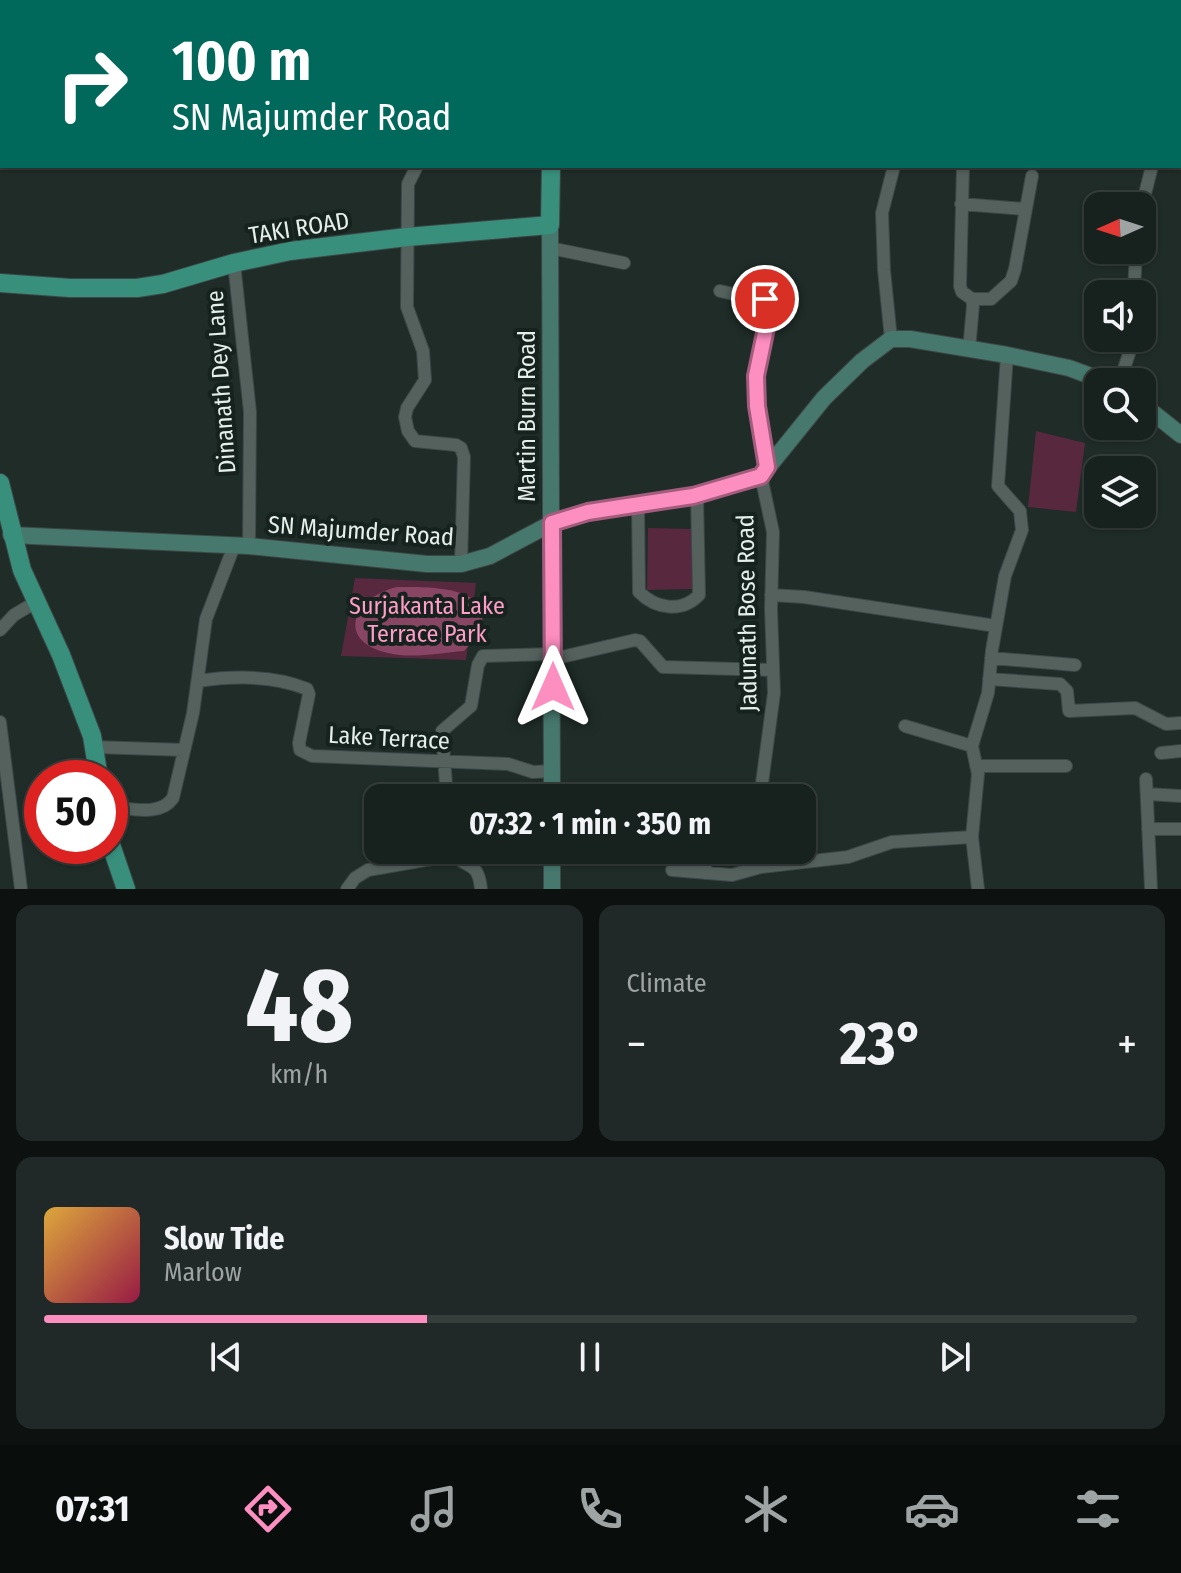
<!DOCTYPE html>
<meta charset="utf-8">
<style>
:root{--surface:#17211e;--page:#202927;--text:#f1f3f6;--muted:#9ea3a4;--line:#363e3c;--accent:#fd8ec0}
body{margin:0;font-family:"Fira Sans Condensed",sans-serif;background:var(--page);color:var(--text);height:100vh;display:flex;flex-direction:column;font-size:30px;white-space:nowrap}
*{box-sizing:border-box;margin:0}
p{font-size:26px;color:var(--muted)}
.icon{flex:none;width:44px;height:44px;fill:none;stroke:currentColor;stroke-width:2;stroke-linecap:round;stroke-linejoin:round}
.map{position:relative;height:889px;overflow:hidden}
.sheet{display:flex;flex-direction:column;gap:16px;padding:16px;background:#0d1210;flex:1}
.sheet>*{flex:none}
.hud{position:absolute;left:0px;top:0px;width:1182px;height:168px;box-shadow:0 2px 6px #0004,0 0 0 2px var(--line);background:#00695c;color:#fff;overflow:hidden}
.needle{width:52px;rotate:267deg}
.tools{position:absolute;left:1084px;top:192px;display:grid;gap:16px}
.tools a{display:grid;place-items:center;width:72px;height:72px;border-radius:16px;background:var(--surface);box-shadow:0 2px 6px #0004,0 0 0 2px var(--line);font-size:40px}
.speed{position:absolute;left:24px;top:760px;display:flex;gap:16px;font-size:40px;font-weight:700;text-align:center}
.speed>*{display:grid;place-content:center;width:104px;height:104px;border-radius:50%;background:var(--surface);box-shadow:0 2px 6px #0004,0 0 0 2px var(--line);line-height:1}
.speed .limit{border:12px solid #d22;background:#fff;color:#111}
.pin{position:absolute;display:grid;place-items:center;width:68px;height:68px;color:#fff;margin:-34px;border:4px solid #fff;border-radius:50%;box-shadow:0 2px 8px #0007}
.me{position:absolute;width:88px;margin:-44px;rotate:0deg;stroke-linejoin:round;filter:drop-shadow(0 0 6px #0008)}
.turn{display:flex;align-items:center;gap:28px;height:168px;padding:0 40px;font-size:36px}
.turn .icon{width:104px;height:104px;stroke-width:2.5}
.turn b{display:block;font-size:56px;line-height:68px}
.big{font-size:60px;font-weight:700;line-height:1.1}
.sheet .widget{flex:1;display:flex;flex-direction:column;justify-content:center;gap:12px;min-width:0;padding:0 28px;border-radius:16px;background:var(--page)}
.sheet .dial{align-items:center;gap:0}
.dial b{font-size:104px;line-height:1}
.song{display:flex;align-items:center;gap:24px}
.cover{width:96px;height:96px;border-radius:12px;background:linear-gradient(135deg,hsl(40 70% 55%),hsl(340 70% 35%))}
.played{height:8px;border-radius:4px;background:linear-gradient(90deg,var(--accent) 35%,var(--line) 35%)}
.keys{display:flex;justify-content:space-around;direction:ltr}
.heat{display:flex;justify-content:space-between;align-items:center;font-size:44px;direction:ltr}
.sheet .tiles{flex:1;display:grid;gap:16px;grid-template-columns:1fr 1fr}
.widget:last-child{grid-column:span 2}
.trip{position:absolute;left:364px;top:784px;width:452px;height:80px;border-radius:16px;background:var(--surface);box-shadow:0 2px 6px #0004,0 0 0 2px var(--line);font-weight:700;line-height:80px;text-align:center}
.menu{display:flex;height:128px;justify-content:space-around;align-items:center;background:#090d0c;color:var(--muted)}
.menu .icon{width:56px;height:56px}
.menu .on{color:var(--accent)}
.menu b{font-size:36px;color:var(--text)}
.map>svg:first-child{display:block}
.green{fill:#58283f}
.water{fill:#884564}
.lines{fill:none;stroke-linecap:round;stroke-linejoin:round}
.lane-casing{stroke:#3d4846;stroke-width:8}
.street-casing{stroke:#3d4846;stroke-width:14}
.secondary-casing{stroke:#3d4846;stroke-width:18}
.primary-casing{stroke:#3d4846;stroke-width:20}
.lane{stroke:#54615d;stroke-width:6}
.street{stroke:#54615d;stroke-width:12}
.secondary{stroke:#46786d;stroke-width:16}
.primary{stroke:#388f7c;stroke-width:18}
.route-casing{stroke:#a45c7d;stroke-width:20}
.route{stroke:#fd8ec0;stroke-width:14}
.labels{text-anchor:middle;dominant-baseline:central;stroke-width:8;stroke-linejoin:round;paint-order:stroke}
.street-label{font-size:24px;fill:#e6eeec;stroke:#16221e}
.park-label{font-size:24px;fill:#ff9cc7;stroke:#16221e}
</style>
<div class="map">
<svg width="1181" height="889" viewBox="0 0 1181 889">
<rect width="100%" height="100%" fill="#1f2c28"/>
<path class="green" d="M1036,431L1085,443L1076,512L1028,507Z
M648,528L692,529V589L647,590Z
M355,578L476,583L466,660L341,656Z"/>
<path class="water" d="M397,587C419,587 474,585 482,611C483,617 482,625 482,631L464,651C440,653 412,659 388,653C335,641 353,597 397,587Z"/>
<g class="lines">
<g class="lane-casing">
<path id="lane" d="M0,3L4,0"/>
</g>
<g class="street-casing">
<path id="street" d="M708,0V2
M790,0L791,2
M313,2V0
M957,2L958,0
M417,166L408,184L407,307L423,351L425,380L407,408L405,417L408,431L415,441L456,445L461,448L464,457L461,564
M963,166L960,286L962,292L972,299L973,305L969,350
M961,204L1024,209
M1142,206L1152,166
M550,248L624,263
M234,263L250,412L249,546
M720,291L769,302L756,376L757,406L767,467
M1134,294L1136,250
M972,299H991L1011,281L1015,269L1032,176
M891,339L884,270L882,213L894,166
M1117,382L1124,369L1134,338
M638,504L639,592C656,609 682,613 699,595L697,495
M771,595L804,597L996,626
M0,630L14,615L36,602
M991,658L1075,665
M553,659L635,640L640,641L663,667L773,670
M989,679L1060,684L1067,691L1069,711L1135,708L1166,724L1181,723
M198,681C233,676 274,675 307,689L309,694L299,743L300,750L312,756L508,764L533,772L552,771
M0,722L21,889
M905,726L972,746
M94,747L184,750
M1161,753L1181,751
M976,766H1066
M1146,779L1151,889
M1147,794L1181,796
M447,798L442,731L471,706L478,665L483,656L553,654
M760,798L774,693L771,609L773,532L761,476
M110,807C131,808 160,817 173,798L193,713L206,619L234,546
M1148,829H1181
M452,850C464,872 478,857 481,889
M761,850V867
M672,870L732,875L761,867L848,857L892,842L972,837
M705,873L706,850
M347,889L355,878L368,870L454,855
M978,889L972,837L978,774L972,746L988,693L992,650L1005,576L1022,530L1020,511L998,486L1007,355"/>
</g>
<g class="secondary-casing">
<path id="secondary" d="M550,225L552,798
M1142,404L1181,435
M11,535L249,546L427,564H461L490,556L552,523L588,512L693,496L761,476L824,398L862,361L891,339H910L1007,355L1069,368L1107,382
M552,889V850"/>
</g>
<g class="primary-casing">
<path id="primary" d="M553,2V0
M0,283L70,288H137L163,284L234,263L290,251L407,237L550,225L551,166
M0,483L22,570L61,655L92,736L99,778
M110,842L126,889"/>
</g>
<use href="#lane" class="lane"/>
<use href="#street" class="street"/>
<use href="#secondary" class="secondary"/>
<use href="#primary" class="primary"/>
</g>
<g class="lines">
<g class="route-casing">
<path id="route" d="M553,687L552,523L588,512L693,496L761,476L767,467L757,406L756,376L770,309L769,302L765,299"/>
</g>
<use href="#route" class="route"/>
</g>
<g class="labels">
<g class="street-label">
<text transform="translate(299 228) rotate(-9)">TAKI ROAD</text>
<text transform="translate(221 382) rotate(-94)">Dinanath Dey Lane</text>
<text transform="translate(527 416) rotate(-90)">Martin Burn Road</text>
<text transform="translate(361 531) rotate(4)">SN Majumder Road</text>
<text transform="translate(747 613) rotate(-91)">Jadunath Bose Road</text>
<text transform="translate(389 738) rotate(3)">Lake Terrace</text>
</g>
<g class="park-label">
<text x="427" y="606">Surjakanta Lake<tspan x="427" dy="28">Terrace Park</tspan></text>
</g>
</g>
</svg>
<div class="tools">
<a><svg class="needle" viewBox="-14 -14 28 28"><path d="M0-13l5 13h-10z" fill="#e53935"/><path d="M0 13l5-13h-10z" fill="#9ea3a4"/></svg></a>
<a><svg class="icon" aria-label="sound" viewBox="0 0 24 24"><path d="M4 9h4l5-4v14l-5-4H4zM17 9q2 3 0 6"/></svg></a>
<a><svg class="icon" aria-label="search" viewBox="0 0 24 24"><circle cx="10" cy="10" r="6"/><path d="M15 15l6 6"/></svg></a>
<a><svg class="icon" aria-label="layers" viewBox="0 0 24 24"><path d="M12 4l9 5-9 5-9-5zM3 14l9 5 9-5"/></svg></a>
</div>
<div class="speed"><div class="limit">50</div></div>
<div class="pin" style="left:765px;top:299px;background:#d93025"><svg class="icon" aria-label="arrive" viewBox="0 0 24 24"><path d="M6 21V4h12l-3 4 3 4H6"/></svg></div>
<svg class="me" style="left:553px;top:687px" viewBox="-20 -20 40 40"><path d="M0-17L14 15 0 8-14 15z" fill="#fd8ec0" stroke="#fff" stroke-width="4"/></svg>
<div class="trip">07:32 · 1 min · 350 m</div>
<div class="hud">
<div class="turn"><svg class="icon" aria-label="right" viewBox="0 0 24 24"><path d="M7 20v-9h11M14 6l5 5-5 5"/></svg><div><b>100 m</b>SN Majumder Road</div></div>
</div>
</div>
<section class="sheet">
<div class="tiles">
<div class="widget dial"><b>48</b><p>km/h</p></div>
<div class="widget"><p>Climate</p>
<div class="heat"><a>−</a><b class="big">23°</b><a>+</a></div>
</div>
<div class="widget">
<div class="song"><i class="cover"></i><div><b>Slow Tide</b><p>Marlow</p></div></div>
<div class="played"></div>
<div class="keys"><svg class="icon" aria-label="previous" viewBox="0 0 24 24"><path d="M18 5L8 12l10 7zM5 5v14"/></svg><svg class="icon" aria-label="pause" viewBox="0 0 24 24"><path d="M8 5v14M16 5v14"/></svg><svg class="icon" aria-label="next" viewBox="0 0 24 24"><path d="M6 5l10 7-10 7zM19 5v14"/></svg></div>
</div>
</div>
</section>
<nav class="menu">
<b>07:31</b>
<svg class="icon on" aria-label="directions" viewBox="0 0 24 24"><path d="M12 3l9 9-9 9-9-9zM9 14v-3h6M13 9l2 2-2 2"/></svg>
<svg class="icon" aria-label="music" viewBox="0 0 24 24"><path d="M9 18V5l10-2v13"/><circle cx="6" cy="18" r="3"/><circle cx="16" cy="16" r="3"/></svg>
<svg class="icon" aria-label="phone" viewBox="0 0 24 24"><path d="M5 4h4l2 5-3 2q2 4 5 5l2-3 5 2v4C11 20 4 13 5 4z"/></svg>
<svg class="icon" aria-label="climate" viewBox="0 0 24 24"><path d="M12 3v18M4 7l16 10M4 17L20 7"/></svg>
<svg class="icon" aria-label="car" viewBox="0 0 24 24"><path d="M5 17H2v-5l4-1 3-4h7l3 4 3 1v5h-3M9 17h6M6 11h13"/><circle cx="7" cy="17" r="2"/><circle cx="17" cy="17" r="2"/></svg>
<svg class="icon" aria-label="filters" viewBox="0 0 24 24"><path d="M4 7h16M4 17h16"/><circle cx="9" cy="7" r="2"/><circle cx="15" cy="17" r="2"/></svg>
</nav>
